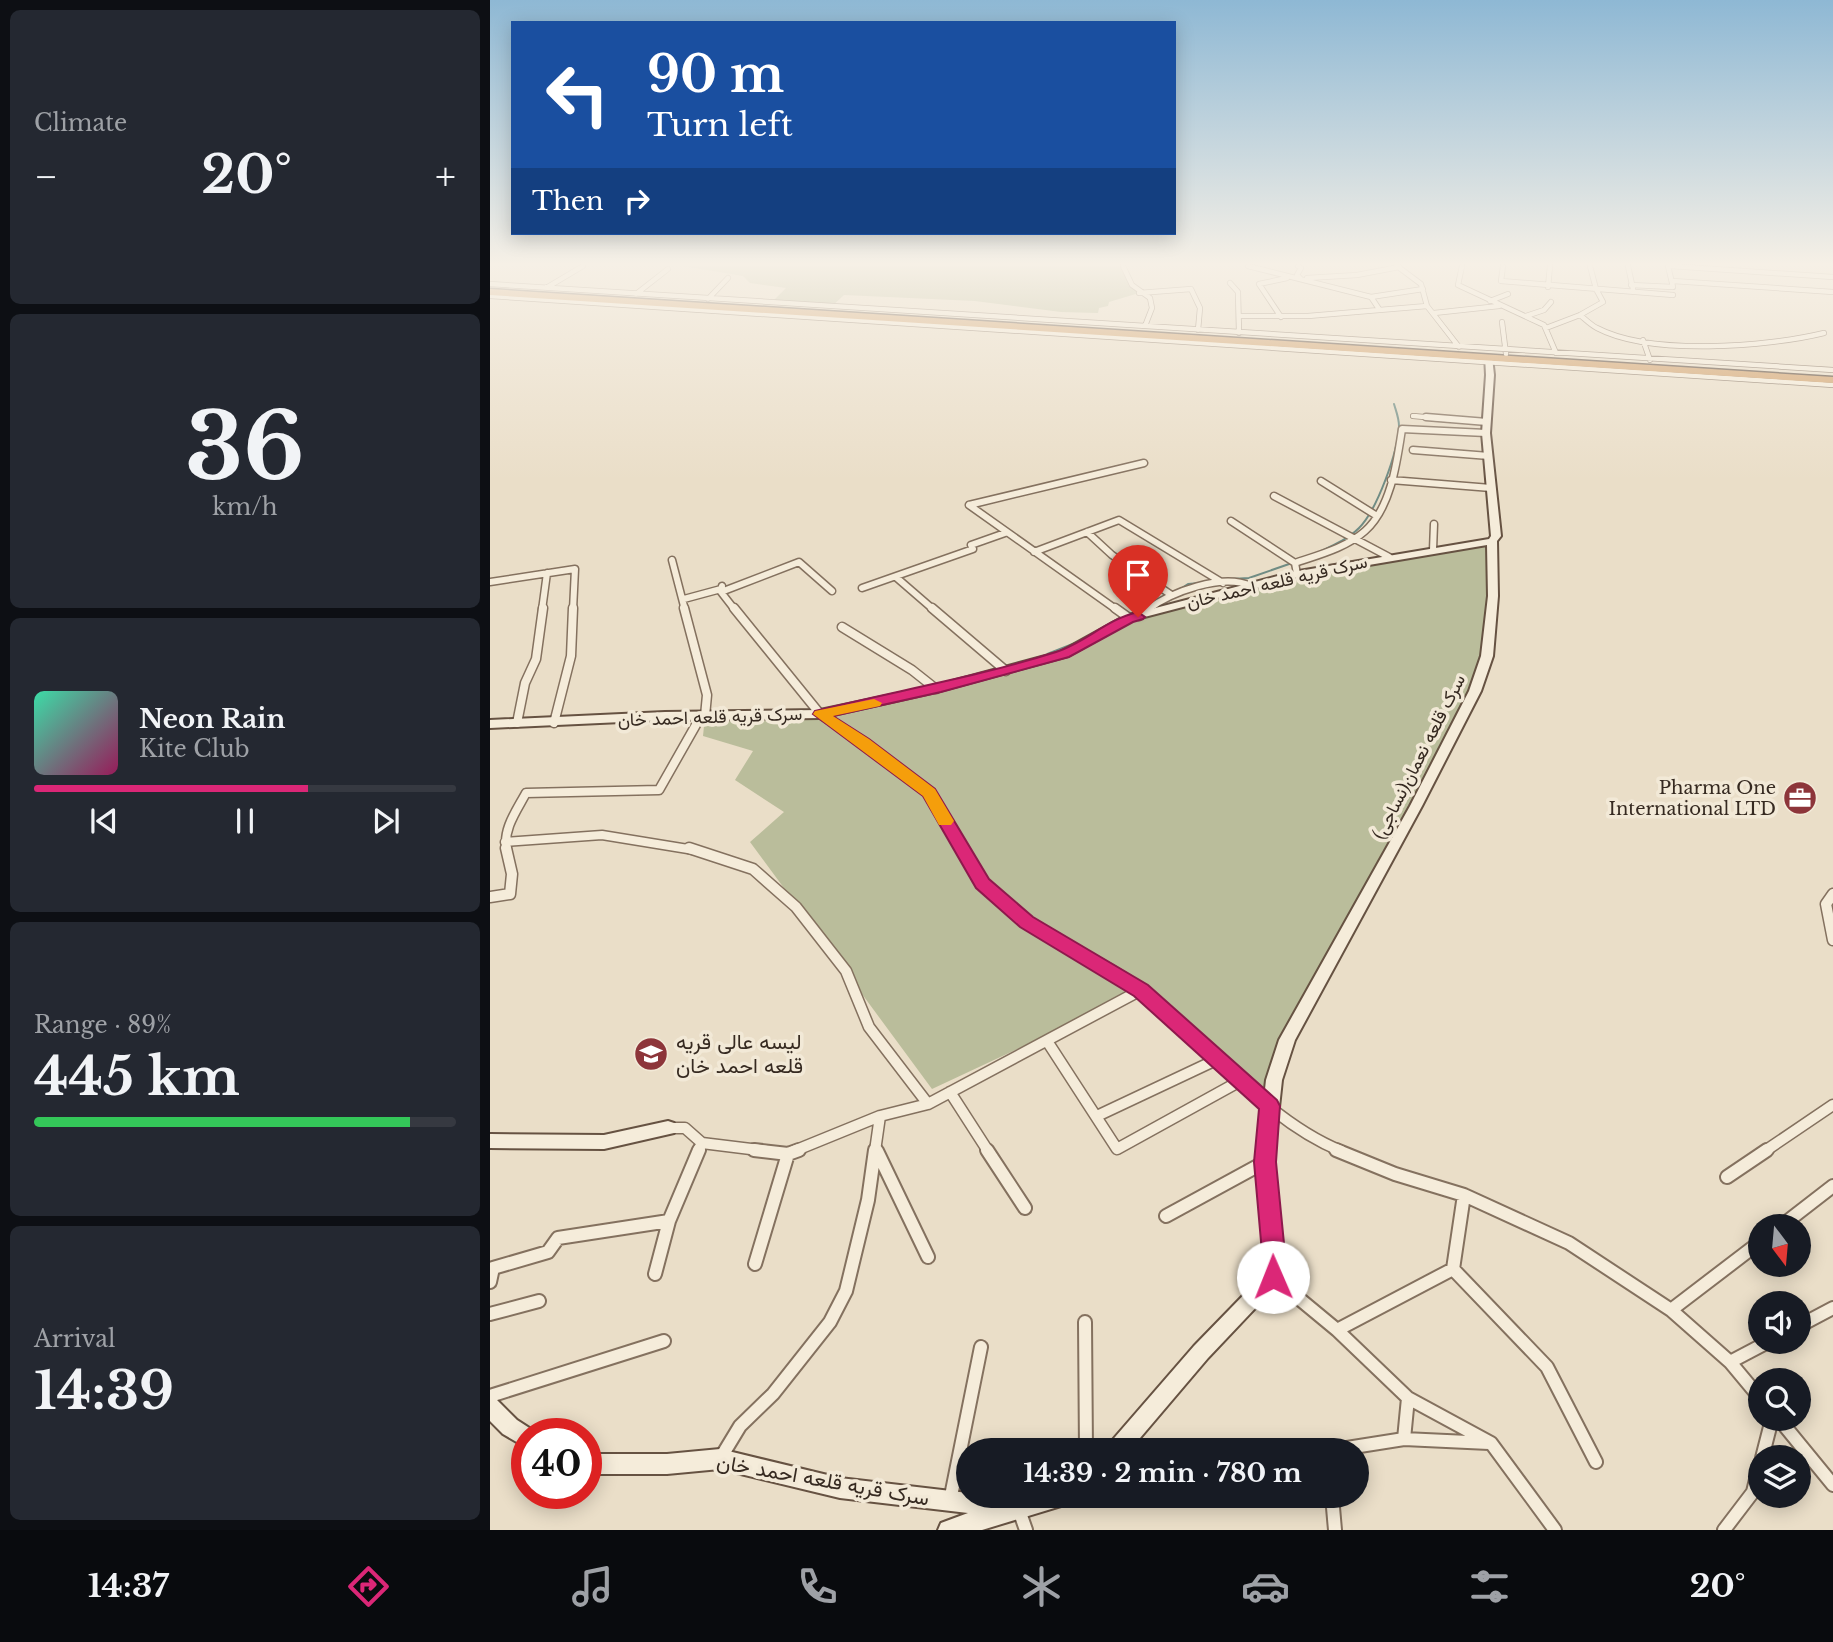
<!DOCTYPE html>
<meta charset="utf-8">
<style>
:root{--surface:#171b24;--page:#242831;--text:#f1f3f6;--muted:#9ea1a6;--line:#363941;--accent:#db2777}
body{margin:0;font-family:"Libre Baskerville",Vazirmatn,serif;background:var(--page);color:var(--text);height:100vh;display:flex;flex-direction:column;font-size:26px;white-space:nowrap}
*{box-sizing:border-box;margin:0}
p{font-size:23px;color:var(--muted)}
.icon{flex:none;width:38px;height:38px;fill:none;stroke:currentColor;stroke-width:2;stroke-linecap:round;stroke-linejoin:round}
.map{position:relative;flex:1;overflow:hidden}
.details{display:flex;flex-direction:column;gap:10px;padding:10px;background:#0d0f14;width:490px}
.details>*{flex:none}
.top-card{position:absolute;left:21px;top:21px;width:665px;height:214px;border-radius:0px;box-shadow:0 4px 18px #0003;background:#1a4fa0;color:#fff;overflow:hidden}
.needle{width:46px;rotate:164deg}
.tools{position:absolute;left:1258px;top:1214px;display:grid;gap:14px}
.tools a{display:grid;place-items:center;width:63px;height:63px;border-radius:50%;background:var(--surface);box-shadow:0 4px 18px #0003;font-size:35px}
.speed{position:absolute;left:21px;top:1418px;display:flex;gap:14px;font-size:35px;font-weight:700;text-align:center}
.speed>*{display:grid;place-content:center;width:91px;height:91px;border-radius:50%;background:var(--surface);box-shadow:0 4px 18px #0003;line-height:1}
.speed .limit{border:10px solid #d22;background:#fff;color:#111}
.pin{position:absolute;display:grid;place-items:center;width:60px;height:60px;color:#fff;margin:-72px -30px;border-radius:50% 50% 50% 0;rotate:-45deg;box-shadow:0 0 7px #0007}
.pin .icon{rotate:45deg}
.me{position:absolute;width:77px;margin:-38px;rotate:359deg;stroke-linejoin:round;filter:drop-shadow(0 0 5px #0008)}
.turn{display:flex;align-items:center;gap:24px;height:147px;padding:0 21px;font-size:32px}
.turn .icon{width:91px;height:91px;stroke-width:2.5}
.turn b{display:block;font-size:49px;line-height:60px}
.then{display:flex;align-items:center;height:66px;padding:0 21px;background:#0003;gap:14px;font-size:26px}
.big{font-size:52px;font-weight:700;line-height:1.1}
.details .card{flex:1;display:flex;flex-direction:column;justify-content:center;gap:10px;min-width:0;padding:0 24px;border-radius:10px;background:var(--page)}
.details .dial{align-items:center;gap:0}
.dial b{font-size:91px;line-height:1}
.song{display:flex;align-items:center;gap:21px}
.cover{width:84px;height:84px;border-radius:10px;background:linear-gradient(135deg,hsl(160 70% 55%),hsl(330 70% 35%))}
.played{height:7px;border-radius:4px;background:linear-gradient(90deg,var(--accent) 65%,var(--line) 65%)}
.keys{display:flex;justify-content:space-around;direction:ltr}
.heat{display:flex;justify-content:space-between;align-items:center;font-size:38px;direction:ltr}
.charge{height:10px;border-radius:5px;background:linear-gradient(90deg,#34c759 89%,var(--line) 0)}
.trip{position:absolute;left:466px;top:1438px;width:413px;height:70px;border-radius:35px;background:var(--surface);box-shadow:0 4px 18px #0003;font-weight:700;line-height:70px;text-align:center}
.menu{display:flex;height:112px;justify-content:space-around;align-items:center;background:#090b0e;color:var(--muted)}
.menu .icon{width:49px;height:49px}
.menu .current{color:var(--accent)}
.menu b{font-size:32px;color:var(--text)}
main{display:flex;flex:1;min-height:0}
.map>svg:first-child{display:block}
.cemetery{fill:#babd9b}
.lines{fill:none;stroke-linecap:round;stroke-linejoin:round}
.stream-far1{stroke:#708c84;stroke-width:2}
.stream{stroke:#708c84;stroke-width:2.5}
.street-far4-casing{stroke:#84715f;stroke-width:6}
.street-far3-casing{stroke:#84715f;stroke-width:9}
.street-far2-casing{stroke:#84715f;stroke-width:11}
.street-far1-casing{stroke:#84715f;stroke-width:13}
.street-casing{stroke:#84715f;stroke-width:16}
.secondary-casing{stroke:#665242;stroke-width:4}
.highway-casing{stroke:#524032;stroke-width:3}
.street-far4{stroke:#f5ecda;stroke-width:4.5}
.street-far3{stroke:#f5ecda;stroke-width:6}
.street-far2{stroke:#f5ecda;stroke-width:8}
.street-far1{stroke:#f5ecda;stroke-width:10}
.street{stroke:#f5ecda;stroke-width:12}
.secondary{fill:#f5ecda;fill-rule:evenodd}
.highway{fill:#cf9b62;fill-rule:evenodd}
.route{fill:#db2777;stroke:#8e194d;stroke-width:2}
.slow{fill:#f59e0b}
.labels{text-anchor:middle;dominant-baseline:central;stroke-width:7;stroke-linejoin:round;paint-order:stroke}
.street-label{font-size:18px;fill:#362a21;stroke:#f2e9d7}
.poi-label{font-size:18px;fill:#362a21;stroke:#f2e9d7;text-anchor:end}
.near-poi-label{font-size:21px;fill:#362a21;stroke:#f2e9d7;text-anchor:start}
.near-street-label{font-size:21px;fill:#362a21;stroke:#f2e9d7}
</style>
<main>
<section class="details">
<div class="card"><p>Climate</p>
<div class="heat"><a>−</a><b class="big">20°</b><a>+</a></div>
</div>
<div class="card dial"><b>36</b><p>km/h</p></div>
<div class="card">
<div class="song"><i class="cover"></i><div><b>Neon Rain</b><p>Kite Club</p></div></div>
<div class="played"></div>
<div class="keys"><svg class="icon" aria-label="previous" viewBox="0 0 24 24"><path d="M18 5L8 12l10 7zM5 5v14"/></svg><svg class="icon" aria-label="pause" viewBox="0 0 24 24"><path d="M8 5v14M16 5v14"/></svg><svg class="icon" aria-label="next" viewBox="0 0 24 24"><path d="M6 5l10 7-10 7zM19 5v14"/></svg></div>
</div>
<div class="card"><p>Range · 89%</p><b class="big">445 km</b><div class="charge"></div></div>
<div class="card"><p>Arrival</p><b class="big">14:39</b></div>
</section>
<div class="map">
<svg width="1343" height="1530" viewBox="0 0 1343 1530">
<rect width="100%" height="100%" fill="#eadec8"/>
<path class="cemetery" d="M193,266H633L637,280L649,293L619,302L618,306L609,308L608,313L571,312L485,301L354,295L341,307L281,303L296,288L260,283L253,276Z
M1002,541L1003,596L985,691L797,1040L780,1106L651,991L442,1089L260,842L294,812L245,780L263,751L213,736L215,716L330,714L574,654L639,618L807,574Z"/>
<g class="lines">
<path class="stream-far1" d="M831,551C844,545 858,539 869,528C887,510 908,452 909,426C909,418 906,411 904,404
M741,579L759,578L802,563
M687,591L698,584L710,583"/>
<path class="stream" d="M558,654L586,643"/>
<g class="street-far4-casing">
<path id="street-far4" d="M633,266L642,285L660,298L662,308L655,326
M758,266L881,297L889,309
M808,266L811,268L807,275L810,278
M907,266L931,284L937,306L969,347
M972,266L968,285L1054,325L1066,353
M1013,266L1011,281L1183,295
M1138,266L1143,289
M1181,266L1343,277
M817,278L867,275L909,267
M1183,281L1343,292
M740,283L748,292L749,333
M0,284L1343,370
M1141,285L1183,287L1178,266
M1058,287L1060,266
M56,288L93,266
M649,293L701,289L710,308L708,330
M146,294L178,269
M0,296L1343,385
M881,297L933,289
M218,299L238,278
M1000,301L1018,294
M944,313L1009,306
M1090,315C1095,319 1101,325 1107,328C1160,356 1277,347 1334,333
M749,316H818L937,306
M1036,316L1054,310L1061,302
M791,317L769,284L797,278
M1012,322L1016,354
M1056,328L1090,315L1113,302L1106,289L1100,266
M1153,340L1160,360
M923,416L958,419"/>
</g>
<g class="street-far3-casing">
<path id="street-far3" d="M936,417L997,422
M923,450L999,456
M901,480L1001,488
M831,481L887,516
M784,496L899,557
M479,505L627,610
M479,505L654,463
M741,521L805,563L807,574
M597,532L622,555L680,594
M943,550L944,524
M544,552L629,520L733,583
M182,560L195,610
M805,563C828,555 856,548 875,531C901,508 907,462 912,429L996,433
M407,578L444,610
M0,582L85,569L83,610
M232,586L231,592L245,610
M372,588L483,549L481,545L515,533
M231,592L309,562L342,591
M194,599L231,589
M52,610L57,573
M657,610C681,592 732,573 761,586"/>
</g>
<g class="street-far2-casing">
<path id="street-far2" d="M194,608L217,695L215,716
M244,608L330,714L374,742L439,793L473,850
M442,608L516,671
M625,608L639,618
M649,616L659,608
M352,627L422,670L446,689
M27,723L35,683L46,659L53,608
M64,723L81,656L83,608
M15,842L112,835L204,850
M17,850C12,830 27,810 36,793L169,790L211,716"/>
</g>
<g class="street-far1-casing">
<path id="street-far1" d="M199,848L263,869L306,907L356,971L379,1027L438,1104
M472,848C478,860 485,874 493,884C536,934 602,952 652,991C718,1043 773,1119 851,1151
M1343,894L1336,904L1343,940
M0,897L20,894L22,874L16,848
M557,1041L627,1149L752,1080
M460,1092L498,1151
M607,1116L728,1059
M178,1128H195L212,1143L277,1151
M208,1151L212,1143
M304,1151L390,1116L438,1104L651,990
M385,1151L390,1116
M1275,1151L1343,1105"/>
</g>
<g class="street-casing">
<path id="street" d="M264,1150L298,1154L309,1150
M497,1150L535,1208
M846,1150L905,1174L974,1195L1079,1243L1181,1310L1240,1362L1270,1398
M387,1151L438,1257
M1237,1177L1277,1150
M676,1216L775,1162
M1290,1227L1343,1186
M265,1264L298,1154
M963,1269L1057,1367L1106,1462
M963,1269L974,1195
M165,1274L179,1221L209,1150
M783,1277L847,1330L918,1398L1001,1443L1065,1530
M0,1282L3,1268L58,1252L68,1238L179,1221
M1181,1310L1270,1242
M0,1314L49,1301
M595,1322L596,1451
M1309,1326L1343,1308
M847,1330L963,1269
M1240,1362L1278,1342
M0,1396L174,1341
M1289,1419L1343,1485
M914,1439L918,1398
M838,1451L914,1439L999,1443
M1272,1458L1282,1419
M230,1459L250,1426L283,1394L340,1322L356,1291L378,1200L385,1150
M842,1496L845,1530
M460,1501L491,1347
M529,1510L536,1530
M1234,1530L1263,1492L1270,1463"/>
</g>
<g class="secondary-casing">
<path id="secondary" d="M995,355L1002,357L1004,375L1000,433L1011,536L1007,541L1008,596L1003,656L991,691L932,806L805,1040L792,1080L783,1162L794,1264L789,1283L718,1358L639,1451H616L619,1444L704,1346L775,1273L776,1264L767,1162L776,1080L789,1040L920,806L979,691L991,656L998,596L997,545L808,577L643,620L578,656L446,692L330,718L175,720L0,728V720L175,712L330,710L444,686L570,652L635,616L803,572L999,539L1001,536L992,433L996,375Z
M178,1121L184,1123L186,1128L184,1133L114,1149L0,1148V1134L114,1135Z
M0,1397L7,1400L27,1420L44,1431L45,1433H37V1448L13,1434L0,1421Z
M230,1449L350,1478L478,1493V1496L528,1499L536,1496H581L578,1503L571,1506L492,1530H448L451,1523L478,1513L350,1498L230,1469L177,1474H96V1454H177Z"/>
</g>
<g class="highway-casing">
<path id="highway" d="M0,289L1343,377V383L0,295Z"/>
</g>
<use href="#street-far4" class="street-far4"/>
<use href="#street-far3" class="street-far3"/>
<use href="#street-far2" class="street-far2"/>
<use href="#street-far1" class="street-far1"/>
<use href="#street" class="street"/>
<use href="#secondary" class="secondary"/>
<use href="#highway" class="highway"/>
</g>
<linearGradient id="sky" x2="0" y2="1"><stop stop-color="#8eb8d4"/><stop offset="0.55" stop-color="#f6f0e6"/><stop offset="1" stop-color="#f6f0e6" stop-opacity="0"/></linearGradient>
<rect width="1343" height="480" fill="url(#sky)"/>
<path class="route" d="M648,612L655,617L653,619L643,622L579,657L451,692L343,716L379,739L445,789L499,879L543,917L658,985L787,1100L790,1106L786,1162L796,1264L792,1285L783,1288L775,1285L772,1277L773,1264L764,1162L769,1109L644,996L530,927L486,888L433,796L323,714L325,711C405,691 487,677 566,652C595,643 617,619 648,612Z"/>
<path class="slow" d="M384,699L392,703L390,706L343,716L379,739L445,789L464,821L461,825H449L433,796L323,714L325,711Z"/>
<defs>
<g id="office-disc" transform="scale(1.75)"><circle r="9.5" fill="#8d353a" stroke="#f2e9d7"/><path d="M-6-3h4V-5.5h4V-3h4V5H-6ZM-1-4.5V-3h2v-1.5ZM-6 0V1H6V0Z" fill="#fff"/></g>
<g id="school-disc" transform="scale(1.75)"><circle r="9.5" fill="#8d353a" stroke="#f2e9d7"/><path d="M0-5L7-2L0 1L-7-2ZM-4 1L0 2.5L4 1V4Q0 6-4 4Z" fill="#fff"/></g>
</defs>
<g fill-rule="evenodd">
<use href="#office-disc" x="1310" y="798"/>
<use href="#school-disc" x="161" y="1054"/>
</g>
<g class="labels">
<g class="street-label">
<text transform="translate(787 582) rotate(-13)">سرک قریه قلعه احمد خان</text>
<text transform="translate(220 717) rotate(-2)">سرک قریه قلعه احمد خان</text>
<text transform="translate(929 757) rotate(-63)">سرک قلعه نعمان(نساجی)</text>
</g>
<g class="poi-label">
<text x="1286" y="788">Pharma One<tspan x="1286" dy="21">International LTD</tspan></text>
</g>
<g class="near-poi-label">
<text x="186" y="1042">لیسه عالی قریه<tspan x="186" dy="24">قلعه احمد خان</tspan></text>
</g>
<g class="near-street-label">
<text transform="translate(333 1480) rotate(10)">سرک قریه قلعه احمد خان</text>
</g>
</g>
</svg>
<div class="tools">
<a><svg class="needle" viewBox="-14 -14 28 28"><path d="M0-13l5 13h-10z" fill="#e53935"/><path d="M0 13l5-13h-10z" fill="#9ea1a6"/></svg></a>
<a><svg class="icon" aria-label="sound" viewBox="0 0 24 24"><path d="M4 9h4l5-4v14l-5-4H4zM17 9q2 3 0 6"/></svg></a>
<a><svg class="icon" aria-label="search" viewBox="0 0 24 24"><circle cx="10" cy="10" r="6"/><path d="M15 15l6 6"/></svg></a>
<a><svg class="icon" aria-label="layers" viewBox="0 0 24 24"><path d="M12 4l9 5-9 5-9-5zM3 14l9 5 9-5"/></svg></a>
</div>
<div class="speed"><div class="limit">40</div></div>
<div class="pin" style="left:648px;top:617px;background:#d93025"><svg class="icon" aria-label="arrive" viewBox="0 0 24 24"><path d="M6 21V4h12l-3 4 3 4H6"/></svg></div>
<svg class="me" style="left:783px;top:1277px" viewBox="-20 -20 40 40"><circle r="19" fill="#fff"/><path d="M0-13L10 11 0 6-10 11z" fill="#db2777"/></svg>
<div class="trip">14:39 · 2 min · 780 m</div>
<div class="top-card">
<div class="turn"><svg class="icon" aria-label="left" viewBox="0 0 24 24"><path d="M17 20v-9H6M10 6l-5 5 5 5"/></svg><div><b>90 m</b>Turn left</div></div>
<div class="then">Then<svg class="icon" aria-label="right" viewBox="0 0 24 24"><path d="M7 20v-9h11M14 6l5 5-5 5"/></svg></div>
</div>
</div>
</main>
<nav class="menu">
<b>14:37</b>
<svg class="icon current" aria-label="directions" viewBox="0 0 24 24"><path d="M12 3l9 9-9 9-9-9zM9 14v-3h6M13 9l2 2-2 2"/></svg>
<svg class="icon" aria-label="music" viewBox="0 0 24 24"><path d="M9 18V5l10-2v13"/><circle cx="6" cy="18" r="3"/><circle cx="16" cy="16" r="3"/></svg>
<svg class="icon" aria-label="phone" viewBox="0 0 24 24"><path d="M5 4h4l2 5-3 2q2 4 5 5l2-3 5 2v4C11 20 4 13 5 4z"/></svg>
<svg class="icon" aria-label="climate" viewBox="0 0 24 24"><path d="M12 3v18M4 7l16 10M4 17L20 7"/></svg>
<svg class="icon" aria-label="car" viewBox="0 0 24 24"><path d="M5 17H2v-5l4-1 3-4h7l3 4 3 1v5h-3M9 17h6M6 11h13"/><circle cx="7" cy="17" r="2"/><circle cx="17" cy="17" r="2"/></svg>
<svg class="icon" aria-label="filters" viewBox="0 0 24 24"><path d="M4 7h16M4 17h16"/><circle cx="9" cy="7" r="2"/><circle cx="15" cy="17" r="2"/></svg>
<b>20°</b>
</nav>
